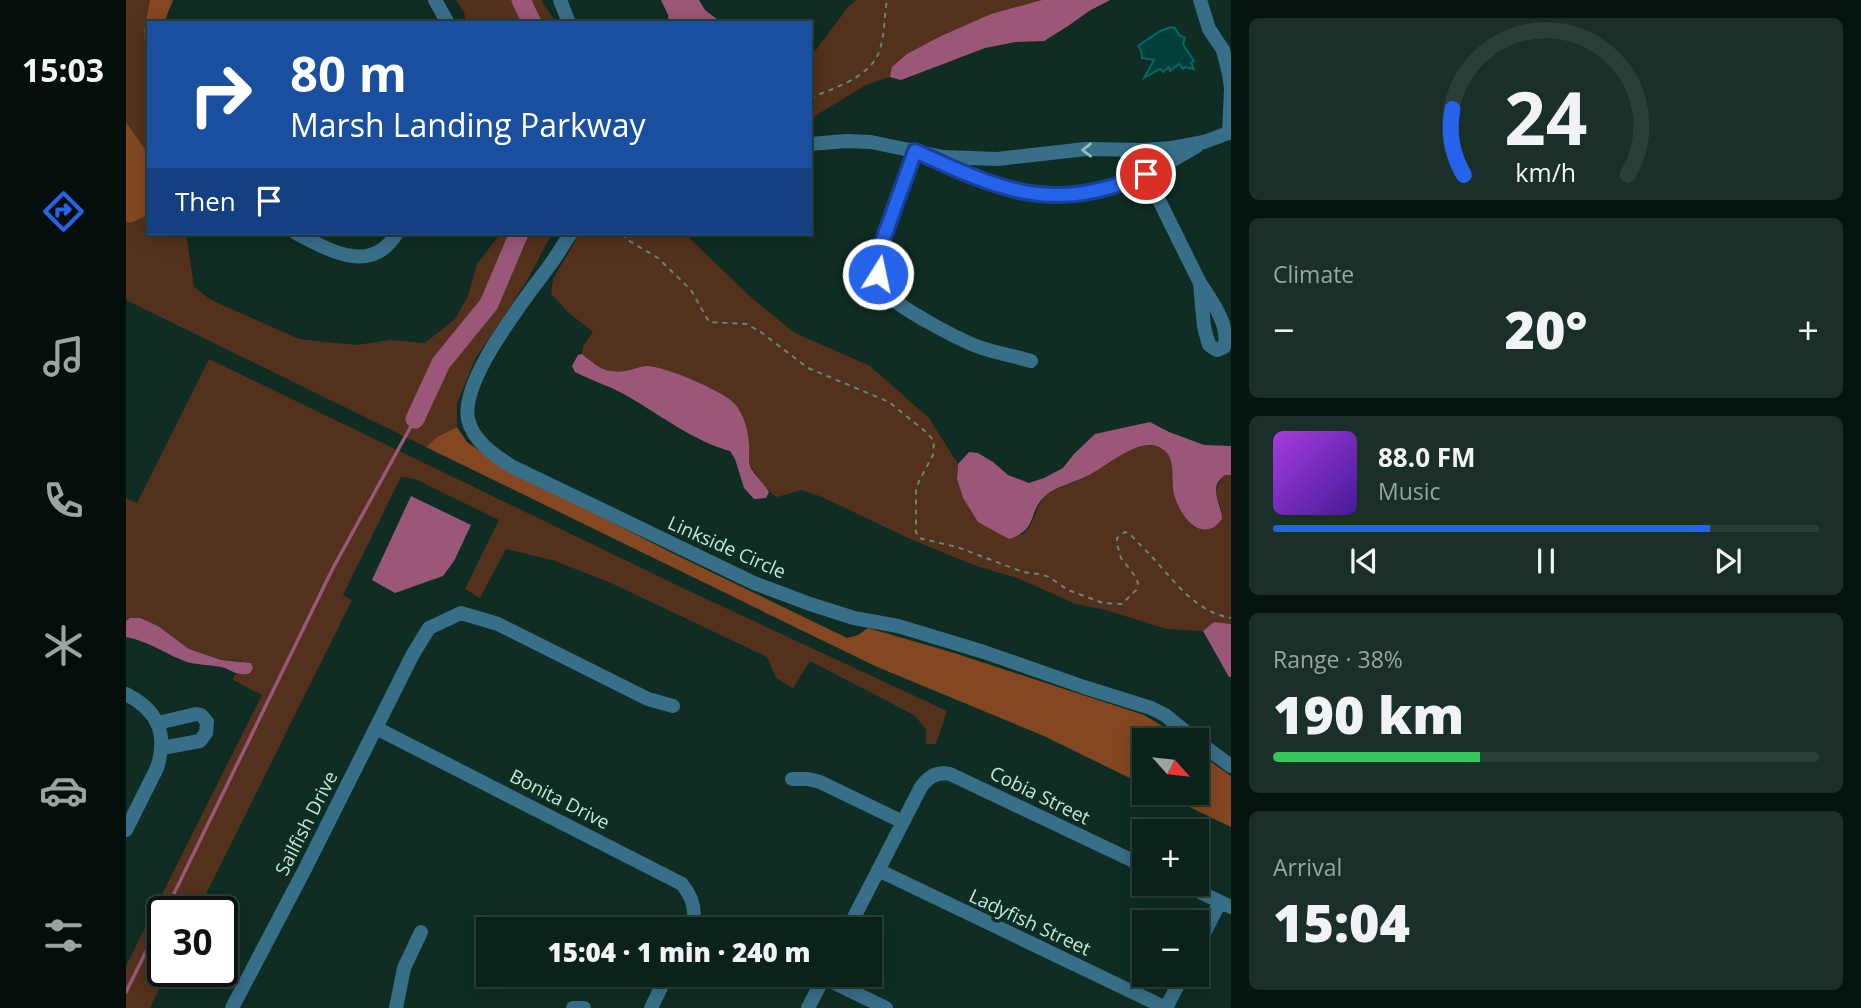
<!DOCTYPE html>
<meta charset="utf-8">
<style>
:root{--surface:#0b221a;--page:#192f27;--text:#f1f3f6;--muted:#9aa4a2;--line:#2b3f39;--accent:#2563eb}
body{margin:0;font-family:"Open Sans",sans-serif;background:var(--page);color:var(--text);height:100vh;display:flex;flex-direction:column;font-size:26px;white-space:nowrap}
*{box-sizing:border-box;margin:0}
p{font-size:23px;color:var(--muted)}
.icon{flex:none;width:38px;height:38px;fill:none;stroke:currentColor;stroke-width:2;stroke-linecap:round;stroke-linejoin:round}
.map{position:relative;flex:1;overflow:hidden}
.details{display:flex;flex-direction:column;gap:18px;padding:18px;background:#06130e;width:630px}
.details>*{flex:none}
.top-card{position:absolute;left:21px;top:21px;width:665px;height:214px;border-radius:0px;box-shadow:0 4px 18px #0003,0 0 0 2px var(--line);background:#1a4fa0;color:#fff;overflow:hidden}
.needle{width:46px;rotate:117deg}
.fabs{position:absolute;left:1006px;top:728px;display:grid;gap:14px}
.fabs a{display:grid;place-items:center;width:77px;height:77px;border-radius:0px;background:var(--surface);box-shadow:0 4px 18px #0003,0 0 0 2px var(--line);font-size:35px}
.speed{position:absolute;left:21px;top:896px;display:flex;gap:14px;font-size:35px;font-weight:700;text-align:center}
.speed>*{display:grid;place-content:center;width:91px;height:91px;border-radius:50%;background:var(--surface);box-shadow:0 4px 18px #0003,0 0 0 2px var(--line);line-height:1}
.speed .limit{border:4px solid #111;border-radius:10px;background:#fff;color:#111}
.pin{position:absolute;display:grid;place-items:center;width:60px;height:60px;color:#fff;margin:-30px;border:4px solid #fff;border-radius:50%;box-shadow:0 2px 7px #0007}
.me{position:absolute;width:77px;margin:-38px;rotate:10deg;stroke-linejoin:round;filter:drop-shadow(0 0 5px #0008)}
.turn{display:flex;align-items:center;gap:24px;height:147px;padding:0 28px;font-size:32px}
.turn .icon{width:91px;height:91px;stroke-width:2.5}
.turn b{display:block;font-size:49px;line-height:60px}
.then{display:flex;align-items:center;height:66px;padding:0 28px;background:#0003;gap:14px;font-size:26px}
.big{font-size:52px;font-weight:800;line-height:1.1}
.details .tile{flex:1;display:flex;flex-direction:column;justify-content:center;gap:10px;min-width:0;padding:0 24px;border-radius:10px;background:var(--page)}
.details .dial{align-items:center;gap:0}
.dial svg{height:182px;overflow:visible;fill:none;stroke:var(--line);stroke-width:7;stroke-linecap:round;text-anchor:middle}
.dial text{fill:var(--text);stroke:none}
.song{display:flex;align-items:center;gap:21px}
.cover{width:84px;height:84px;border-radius:10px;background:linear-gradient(135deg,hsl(280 70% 55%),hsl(260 70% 35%))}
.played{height:7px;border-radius:4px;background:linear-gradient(90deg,var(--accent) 80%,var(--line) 80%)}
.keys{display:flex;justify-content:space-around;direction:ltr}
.heat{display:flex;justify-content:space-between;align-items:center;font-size:38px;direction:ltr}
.charge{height:10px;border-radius:5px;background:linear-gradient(90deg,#34c759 38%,var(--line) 0)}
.trip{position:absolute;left:350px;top:917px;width:406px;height:70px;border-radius:0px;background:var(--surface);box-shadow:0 4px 18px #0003,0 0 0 2px var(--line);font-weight:800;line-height:70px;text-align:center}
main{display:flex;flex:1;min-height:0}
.tab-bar{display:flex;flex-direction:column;width:126px;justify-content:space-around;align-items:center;background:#040e0a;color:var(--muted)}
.tab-bar .icon{width:49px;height:49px}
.tab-bar .selected{color:var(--accent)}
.tab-bar b{font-size:32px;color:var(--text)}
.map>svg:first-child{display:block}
.green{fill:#53311d}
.forest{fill:#844722}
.water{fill:#9a5778}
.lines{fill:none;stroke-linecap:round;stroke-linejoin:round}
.stream{stroke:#9a5778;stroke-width:3.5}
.river{stroke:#9a5778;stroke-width:19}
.building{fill:#003f3c;stroke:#066763;stroke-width:2}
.path{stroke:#63877a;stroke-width:2;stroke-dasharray:5 5;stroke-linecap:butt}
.minor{stroke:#386f88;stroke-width:14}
.oneway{stroke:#8fbebc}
.route-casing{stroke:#184099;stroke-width:18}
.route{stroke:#2563eb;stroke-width:12}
.labels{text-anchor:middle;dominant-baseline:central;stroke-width:7;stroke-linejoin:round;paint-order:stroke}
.street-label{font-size:19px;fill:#bee8d8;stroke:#0f2d23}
</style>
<main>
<nav class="tab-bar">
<b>15:03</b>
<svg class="icon selected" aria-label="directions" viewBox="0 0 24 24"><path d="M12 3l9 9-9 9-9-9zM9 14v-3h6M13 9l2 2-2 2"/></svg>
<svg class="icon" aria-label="music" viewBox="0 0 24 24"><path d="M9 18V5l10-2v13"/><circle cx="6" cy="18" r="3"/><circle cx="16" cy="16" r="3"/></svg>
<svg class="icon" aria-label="phone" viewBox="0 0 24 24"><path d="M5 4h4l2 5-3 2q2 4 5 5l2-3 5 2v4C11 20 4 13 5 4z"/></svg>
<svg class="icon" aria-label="climate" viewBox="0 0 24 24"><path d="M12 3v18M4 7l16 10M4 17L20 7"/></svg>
<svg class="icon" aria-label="car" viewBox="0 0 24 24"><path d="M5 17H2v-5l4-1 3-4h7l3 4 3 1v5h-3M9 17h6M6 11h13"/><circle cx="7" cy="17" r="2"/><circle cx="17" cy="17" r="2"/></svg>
<svg class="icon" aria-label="filters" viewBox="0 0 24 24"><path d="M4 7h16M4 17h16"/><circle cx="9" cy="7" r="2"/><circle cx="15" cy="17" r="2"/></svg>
</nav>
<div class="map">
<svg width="1105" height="1008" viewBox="0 0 1105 1008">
<rect width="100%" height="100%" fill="#0f2d23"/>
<path class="green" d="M0,0H24L18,29L20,82L23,105V155L0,122Z
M330,0H416L418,5L431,23H340L338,12Z
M730,0H984L963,11L942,26L918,41L889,42L859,48L775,80L764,77L740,85L684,119V54L690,50L722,7Z
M23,215V233H60L68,287L85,300L173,339L231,345L264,340L299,343L329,319L342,296L351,264L375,233H386L376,260L370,301L400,233H426L401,281L348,361L331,404V427L311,437L300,447L0,300V222L4,223Z
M454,233H558L628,300L669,333L744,366L803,418L832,464L831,479L837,498L852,522L896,535C900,531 904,527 906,522C910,513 913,500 922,494C934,486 949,483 961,476C980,466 1019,432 1039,451C1049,459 1047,480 1048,493L1096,512C1091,494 1085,491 1099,475H1105V624L1088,622L1077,631L1040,629L980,610L950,604L891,578L850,566L780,537L696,497L675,490L651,497C644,493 626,472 624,464C622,458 625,449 622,443C619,436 596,397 591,392C584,385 531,366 520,366C515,366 509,369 504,370C481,375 473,368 456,354L457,346L467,332L443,313L425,294L427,279Z
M83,359L561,590L821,711L810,744H800V729L788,715L684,661L667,688L650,678L641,657L485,583L429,561L380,549L354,598L339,589L373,520L289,479L275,477L217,595L226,600L71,912H37V971H42L24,1008H0V966L136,695L107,680L109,674L119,675L116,661L95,660L63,649L32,626L4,618L0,621V498L11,503Z"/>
<path class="forest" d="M24,0H47L38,23H23V71L20,82L18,29Z
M0,122L23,155V215L4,223L0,222Z
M331,427L341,442L374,465L546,553L721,638L732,635L742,628L828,653L1018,715L1041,729L1056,740H1018V785L918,736L749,666L300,447L311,437Z
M1071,752L1105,776V827L1034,793H1071Z"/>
<path class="water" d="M535,0H573L579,10L596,23H543L542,15Z
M916,0H984L963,11L942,26L918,41L889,42L859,48L775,80L764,77L766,67L781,54L813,37L865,14Z
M386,233H400L370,301L363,304L361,299Z
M456,354C473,368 481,375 504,370C509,369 515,366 520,366C538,366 596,390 609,404C618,415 622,430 623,444C624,451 622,459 624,466C627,474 638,483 643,492L640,498L628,499L618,488L609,459L604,451C567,441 536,416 503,397C487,387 466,381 449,372L446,366L452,355Z
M1024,422L1043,432L1078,445L1105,446V475H1099C1096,478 1092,481 1091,484C1087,494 1096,509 1096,519C1093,522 1091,525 1088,527C1068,538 1052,510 1048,494C1045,481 1049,468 1043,456C1040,450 1033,446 1026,445C1007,443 980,466 963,475C951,482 930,486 919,496C901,513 913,529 883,539L852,522L837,498L831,479L832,464L843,452L852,453L867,462L882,475L903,483L918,478L937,468L948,454L969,434Z
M285,496L345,525L328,561L317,576L269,593L246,580Z
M4,618H14L32,626L63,649L95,660L125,663L127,668L124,673C114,677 108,672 99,668C85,664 69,666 56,660C34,651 24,642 0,637V621Z
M1088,622L1105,624V677H1103L1077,631Z"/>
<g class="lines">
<path class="stream" d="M39,912L207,568L289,419
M0,992L37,917"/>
<path class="river" d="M395,0L406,23
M289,419L315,363L363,304L393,233"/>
</g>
<path class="building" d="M1045,27L1049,28L1053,35L1059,38L1057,44L1068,61L1065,63L1068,69L1059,67L1057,69L1053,64L1044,71L1043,67L1037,72L1034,69L1018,78L1028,60L1016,58L1015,50L1012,46L1034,31Z"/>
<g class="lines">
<path class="path" d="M684,98C708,88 746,77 754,49C759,33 758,16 761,0
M497,233L500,239L532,258L565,290L583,322L621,324L636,333L682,368L763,402L800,432L808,441L807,455L793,481L790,491V532L793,538L831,547L897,572L913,574L923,577L942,590L977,603L996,604L1010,590L1012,583L1009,576L995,558L991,544V538L999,532L1004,534C1012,543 1020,550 1027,558C1050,583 1070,612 1105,618"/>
<path class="minor" d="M309,0L322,23
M434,0L443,23
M1074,0L1083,29L1097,50L1103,74L1105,88L1103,133
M684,144L720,141L745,142L817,157L871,159L960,149L1018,150L1046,148L1078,142L1105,132
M1017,150L1020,174L1074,283L1078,327L1083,345L1091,350L1098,347C1105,327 1085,300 1074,283
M788,151L753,251C751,266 750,279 760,292C770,307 834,340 853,347C870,353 888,356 905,361
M807,160C833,171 859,184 887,191C954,208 1015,180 1071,146
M170,233C203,250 245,276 271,233
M445,233C438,243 432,254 424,265C401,296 334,380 342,419C347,441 368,455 385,466L628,583L684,604L728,618L772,626L858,652L958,687L1025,708L1039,715L1070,740
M0,694C32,710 42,734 31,768L0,830
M32,723L70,714L75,715L81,722L80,733L74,741L36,748
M250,728L556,884C567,898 572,912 564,929
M1071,741L1105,766
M666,779H682L694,782L777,822
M752,870L1040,1008
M1057,884L1105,907
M722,929L795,787C802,777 811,771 824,774L1018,866
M1071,947L1094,902
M698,978L760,1008
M106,1008L179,869L287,654L303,628L335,613L372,624L522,699L547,706
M270,1008L278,968L295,932
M447,1008H458
M525,1008L541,975
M682,1008L699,975
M1040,1008L1057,975"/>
</g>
<defs><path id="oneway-chevron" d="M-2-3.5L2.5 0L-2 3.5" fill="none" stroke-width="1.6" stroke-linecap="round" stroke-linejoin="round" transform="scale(1.75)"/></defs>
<use class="oneway" href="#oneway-chevron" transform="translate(961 150) rotate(179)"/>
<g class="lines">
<g class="route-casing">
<path id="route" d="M752,274L751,264L753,251L789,151C875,190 926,215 1020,174"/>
</g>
<use href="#route" class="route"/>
</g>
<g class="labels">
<g class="street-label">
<text transform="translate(601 547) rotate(24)">Linkside Circle</text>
<text transform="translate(914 795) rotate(26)">Cobia Street</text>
<text transform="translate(434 799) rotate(27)">Bonita Drive</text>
<text transform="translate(180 823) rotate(-63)">Sailfish Drive</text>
<text transform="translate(904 922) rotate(25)">Ladyfish Street</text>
</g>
</g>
</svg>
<div class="fabs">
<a><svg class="needle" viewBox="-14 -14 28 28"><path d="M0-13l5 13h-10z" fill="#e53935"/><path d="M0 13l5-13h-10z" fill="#9aa4a2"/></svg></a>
<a>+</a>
<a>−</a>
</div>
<div class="speed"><div class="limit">30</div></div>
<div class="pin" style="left:1020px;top:174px;background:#d93025"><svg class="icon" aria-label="arrive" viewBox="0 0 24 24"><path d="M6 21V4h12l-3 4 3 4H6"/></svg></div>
<svg class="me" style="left:752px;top:274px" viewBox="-20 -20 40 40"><circle r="17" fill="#2563eb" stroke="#fff" stroke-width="3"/><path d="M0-11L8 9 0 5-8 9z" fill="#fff"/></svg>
<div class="trip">15:04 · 1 min · 240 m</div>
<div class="top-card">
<div class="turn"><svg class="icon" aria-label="right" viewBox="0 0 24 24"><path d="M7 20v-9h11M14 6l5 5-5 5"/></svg><div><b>80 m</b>Marsh Landing Parkway</div></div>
<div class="then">Then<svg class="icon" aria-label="arrive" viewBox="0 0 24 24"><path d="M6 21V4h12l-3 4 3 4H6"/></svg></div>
</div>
</div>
<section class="details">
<div class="tile dial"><svg viewBox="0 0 100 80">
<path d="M14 69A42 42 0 1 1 86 69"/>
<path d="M14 69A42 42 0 0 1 9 40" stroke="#2563eb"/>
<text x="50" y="56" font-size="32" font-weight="700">24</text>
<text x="50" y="72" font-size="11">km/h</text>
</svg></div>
<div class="tile"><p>Climate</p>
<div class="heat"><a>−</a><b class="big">20°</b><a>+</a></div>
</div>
<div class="tile">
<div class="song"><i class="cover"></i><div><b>88.0 FM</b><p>Music</p></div></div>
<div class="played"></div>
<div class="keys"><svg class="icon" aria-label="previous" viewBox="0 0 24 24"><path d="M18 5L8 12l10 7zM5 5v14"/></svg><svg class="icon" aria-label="pause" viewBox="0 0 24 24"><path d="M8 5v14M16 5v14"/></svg><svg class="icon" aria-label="next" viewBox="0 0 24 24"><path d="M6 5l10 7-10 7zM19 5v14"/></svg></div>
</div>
<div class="tile"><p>Range · 38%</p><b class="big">190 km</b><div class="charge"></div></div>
<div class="tile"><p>Arrival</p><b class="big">15:04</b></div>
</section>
</main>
